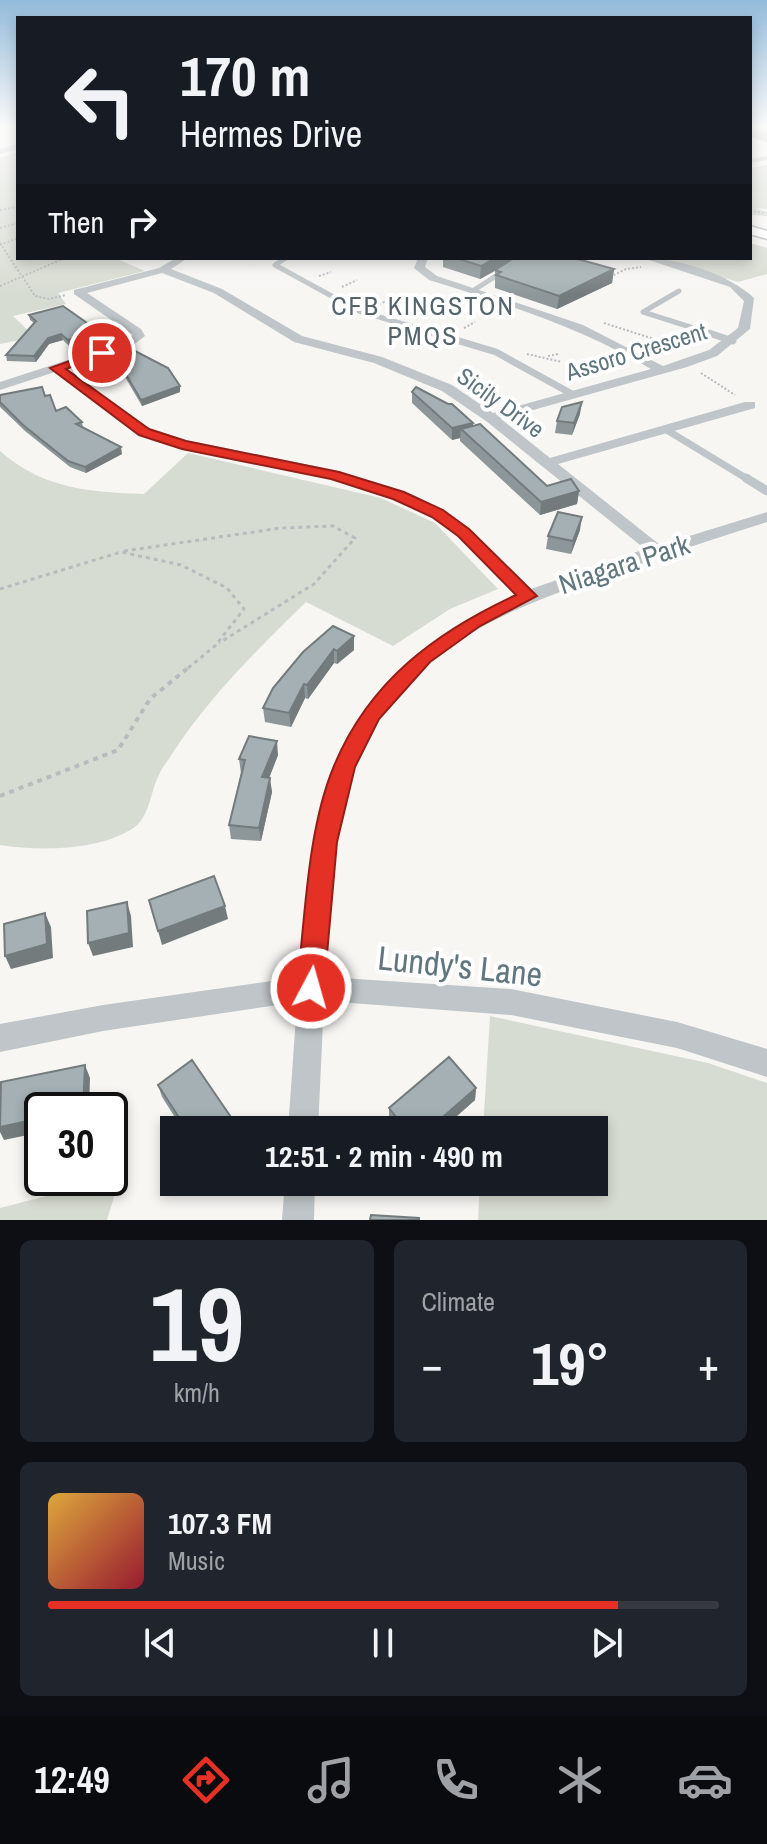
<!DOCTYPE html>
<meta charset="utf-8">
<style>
:root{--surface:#171b24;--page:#20242c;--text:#f1f3f6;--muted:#9ea1a6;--line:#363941;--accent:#e53025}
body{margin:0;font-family:"Archivo Narrow",sans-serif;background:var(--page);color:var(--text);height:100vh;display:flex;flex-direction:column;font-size:30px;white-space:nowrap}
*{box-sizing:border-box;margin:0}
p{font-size:26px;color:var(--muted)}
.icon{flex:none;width:44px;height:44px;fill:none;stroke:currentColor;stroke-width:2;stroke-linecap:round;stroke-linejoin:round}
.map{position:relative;height:1220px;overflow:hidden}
.details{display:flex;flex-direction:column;gap:20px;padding:20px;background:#0d0f14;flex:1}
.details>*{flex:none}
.guide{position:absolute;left:16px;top:16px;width:736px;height:244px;border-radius:0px;box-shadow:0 4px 12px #0003;background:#171b24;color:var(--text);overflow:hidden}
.speed{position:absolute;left:24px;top:1092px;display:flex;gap:16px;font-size:40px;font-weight:700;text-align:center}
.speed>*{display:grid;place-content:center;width:104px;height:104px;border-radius:50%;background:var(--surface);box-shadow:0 4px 12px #0003;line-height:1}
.speed .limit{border:4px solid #111;border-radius:12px;background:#fff;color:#111}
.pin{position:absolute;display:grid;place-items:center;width:68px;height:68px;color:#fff;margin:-34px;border:4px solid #fff;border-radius:50%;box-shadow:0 2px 8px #0007}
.me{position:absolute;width:88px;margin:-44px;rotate:6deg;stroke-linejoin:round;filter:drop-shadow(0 0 6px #0008)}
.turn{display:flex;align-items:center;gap:28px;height:168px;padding:0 32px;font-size:36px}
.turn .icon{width:104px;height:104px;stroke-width:2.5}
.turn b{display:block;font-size:56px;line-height:68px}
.then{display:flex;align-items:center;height:76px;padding:0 32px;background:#0003;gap:16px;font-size:30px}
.big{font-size:60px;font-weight:800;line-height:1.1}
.details .card{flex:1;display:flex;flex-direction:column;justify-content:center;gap:12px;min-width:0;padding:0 28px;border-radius:12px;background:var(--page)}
.details .dial{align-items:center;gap:0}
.dial b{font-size:104px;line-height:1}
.song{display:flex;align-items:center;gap:24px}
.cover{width:96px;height:96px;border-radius:12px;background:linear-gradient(135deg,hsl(40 70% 55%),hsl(350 70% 35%))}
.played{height:8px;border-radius:4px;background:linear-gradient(90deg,var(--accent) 85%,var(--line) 85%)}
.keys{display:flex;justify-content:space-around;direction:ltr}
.heat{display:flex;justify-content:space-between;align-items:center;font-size:44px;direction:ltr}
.details .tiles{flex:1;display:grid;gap:20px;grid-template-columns:1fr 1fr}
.card:last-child{grid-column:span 2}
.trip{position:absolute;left:160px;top:1116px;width:448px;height:80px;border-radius:0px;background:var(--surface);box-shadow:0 4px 12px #0003;font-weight:800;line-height:80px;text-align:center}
.tab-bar{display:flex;height:128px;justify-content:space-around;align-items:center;background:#090b0e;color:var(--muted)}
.tab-bar .icon{width:56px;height:56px}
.tab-bar .current{color:var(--accent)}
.tab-bar b{font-size:36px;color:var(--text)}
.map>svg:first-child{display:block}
.green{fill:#d7dcd2}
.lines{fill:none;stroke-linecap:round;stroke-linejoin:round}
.secondary-casing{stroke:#b2b9bc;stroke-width:3}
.path-far2{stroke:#b7bcbe;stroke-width:2;stroke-dasharray:2 2;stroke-linecap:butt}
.path-far1{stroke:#b7bcbe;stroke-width:3;stroke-dasharray:4 4;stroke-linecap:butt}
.path{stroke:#b7bcbe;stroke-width:4;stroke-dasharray:5 5;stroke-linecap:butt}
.lane-far2{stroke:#bfc5c8;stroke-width:5}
.lane-far1{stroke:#bfc5c8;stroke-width:7}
.lane{stroke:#bfc5c8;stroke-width:9}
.street{fill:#bfc5c8;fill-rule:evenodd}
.secondary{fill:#fff;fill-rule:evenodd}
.wall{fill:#8d979a}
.shaded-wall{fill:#737b7d}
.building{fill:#a4b0b3;stroke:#737b7d;stroke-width:2}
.route{fill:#e53025;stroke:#951f18;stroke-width:2}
.labels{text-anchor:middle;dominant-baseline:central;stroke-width:8;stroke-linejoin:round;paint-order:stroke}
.far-street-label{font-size:24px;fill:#61777f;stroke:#fff}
.far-neighbourhood-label{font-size:26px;letter-spacing:2px;fill:#53646a;stroke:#fff}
.street-label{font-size:28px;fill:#61777f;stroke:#fff}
.near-street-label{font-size:34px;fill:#61777f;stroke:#fff}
</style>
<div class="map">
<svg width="767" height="1220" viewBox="0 0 767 1220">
<rect width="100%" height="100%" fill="#f7f6f3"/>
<path class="green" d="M18,152V258H115L145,271L58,293L66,304L13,316L35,337L0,344V158Z
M767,165V209L756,208L767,212V216L750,215V168Z
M750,243L767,248V274L738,282L656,258H750Z
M0,451C44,489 88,492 144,494L188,453L381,498L435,523L498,589L450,609L393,646L306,602C258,649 209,697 172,754C168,761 162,767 159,775C150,792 150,818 132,829C96,851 40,851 0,845Z
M490,1016L708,1063L767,1083V1220H478L480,1182H594V1130H483Z
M120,1177L107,1220H0V1208Z"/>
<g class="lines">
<g class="secondary-casing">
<path id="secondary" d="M750,226L767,231V239L750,234Z"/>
</g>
<path class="path-far2" d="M0,210L18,207
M750,211L767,213
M0,228L18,223
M0,243L35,296L49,299L66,295
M0,245L18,238
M319,276L331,272
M610,277L626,269L641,267
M0,286L65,258
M342,287L357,280
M379,304L395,298
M413,313L424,308
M604,323L654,339
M464,328L475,322
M527,354L562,362
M548,356L558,354
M701,373L735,395"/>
<path class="path-far1" d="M124,551L281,528L333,526L355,538L314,584L219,643
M0,589L121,552L181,565L227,588L244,609L215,646L187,669"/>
<path class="path" d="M0,796L118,750L150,699L189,667"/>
<path class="lane-far2" d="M286,258L275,265L359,311L430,332
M474,290L524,258
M679,291L643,312L706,332"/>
<path class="lane-far1" d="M423,330L496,352L572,394
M700,330L733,341
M665,429L749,480"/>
<path class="lane" d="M746,478L767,491"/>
<path class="street" d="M18,144V149L0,154V149Z
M767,156V160L750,163V159Z
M176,258H188L171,269L222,289L302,336L382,357L452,385L493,413L651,369C582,328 506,304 429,280L414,268L418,258H428L425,267L437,276L583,325L663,366L709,350L738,328L744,301L730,287L643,258C678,258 729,274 754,298L750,329L717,356L687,367L501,419L550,458L745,402H755V408L558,464L660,545L767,512V522C733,533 697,544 664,556C535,601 394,634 349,784C330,845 330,913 326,977L511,989L677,1022L767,1049V1077L677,1048L511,1015L324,1001L318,1130H288L297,1002L103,1031L0,1052V1024L103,1005L300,977C305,917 307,853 324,795C351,699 427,632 517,595C494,571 472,546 446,526C364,467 252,465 157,442L139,435L55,372L0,390V382L120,343L133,335L74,294V290L159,268ZM162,273L214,293L294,342L374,363L442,391L486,421L645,549L531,589L469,528L444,511L413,495L339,471L166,436L149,429L66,369L128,349L145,336L141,329L87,293Z
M285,1182H315L314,1220H282Z"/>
<use href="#secondary" class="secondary"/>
</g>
<path class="wall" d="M767,127V142L750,137V130Z
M443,258H574L614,269L612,283L557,309L495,288V271L480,279L443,267Z
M29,315L101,338L69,346L63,340L49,344L36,362L7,361L6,355L34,323L30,320Z
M101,364L180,392L142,406L125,377L119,379L102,370Z
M412,392L473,426L547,486L579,491L577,504L540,515L460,441V438L452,440L412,403Z
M0,395L45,396L56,411L82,422L83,428L122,454L86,473L70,467L25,431L0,407Z
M580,414L572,435L555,433L557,421Z
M580,530L571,554L546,549L548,536Z
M333,626L354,650L337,664L334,663L308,699L305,698L291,727L265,722L263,708Z
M278,755L269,778L272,792L261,841L231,839L229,825L241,773L239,759Z
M158,1085L237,1130H183L162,1097Z
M476,1088L475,1100L441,1130H396L389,1120V1108Z"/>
<path class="shaded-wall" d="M495,258H517L480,279L481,266Z
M614,269L612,283L557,309L559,296Z
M100,332L101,338L69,346L68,340Z
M61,334L63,340L49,344L36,362L34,356L48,338Z
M124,371L125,377L119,379L118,374Z
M180,386V392L142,406L141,400Z
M582,402L580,414L572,435L574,423Z
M473,423V435L461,429L460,438L452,440V428Z
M121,447L122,454L86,473L85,467Z
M579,491L577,504L540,515L541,502Z
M582,517L580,530L571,554L573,541Z
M354,636V650L337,664V651Z
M334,649V663L308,699L307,685Z
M304,684L305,698L291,727L289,713Z
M277,741L278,755L264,791L262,777Z
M270,778L272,792L261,841L259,828Z
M127,902L131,916L133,947L93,956L88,943Z
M225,906L228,919L162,945L158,931Z
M45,913L51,927L53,958L11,969L5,956Z
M85,1065L90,1078L89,1110H81Z
M476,1088L475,1100L441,1130H428Z
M42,1118V1132L4,1140L0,1132V1127Z
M235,1123L237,1130H226Z"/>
<path class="building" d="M767,127V135L750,130Z
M456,258H495L481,266Z
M514,258H574L614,269L559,296L496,275L501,272L495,270Z
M63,306L100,332L68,340L61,334L48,338L34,356L6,355L36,321L29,315Z
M135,351L168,368L180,386L141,400L124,371L118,374L101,364Z
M42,387L45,396L50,395L56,411L66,407L82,422L76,424L121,447L85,467L68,461L23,425L0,402V395Z
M416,387L448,404H452L473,423L452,428L412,392Z
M582,402L574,423L557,421L562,407Z
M480,424L547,486L571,479L579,491L541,502L461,429Z
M558,512L582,517L573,541L548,536Z
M333,626L354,636L337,651L334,649L307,685L304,684L289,713L263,708L273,688L303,652Z
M249,736L277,741L262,777L270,778L259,828L229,825L245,760L239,759Z
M214,876L225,906L158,931L149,900Z
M127,902L129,933L88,943L87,911Z
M45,913L47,944L5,956L4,924Z
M449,1057L476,1088L428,1130H406L389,1108Z
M192,1060L235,1123L226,1130H187L158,1085Z
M85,1065L83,1110H42V1118L0,1127L1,1082Z
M371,1215L419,1218V1220H370Z"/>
<linearGradient id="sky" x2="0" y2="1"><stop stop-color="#93bbdb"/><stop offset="0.43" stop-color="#fbfbfa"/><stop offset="1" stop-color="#fbfbfa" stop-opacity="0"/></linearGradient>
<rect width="767" height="296" fill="url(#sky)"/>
<path class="route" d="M97,351L108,353L66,369L149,429L186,441L339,472L404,492L443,510L469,529L537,596L480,626L430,662L379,719L355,767L337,842L324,988L320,997L311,1001L301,997L297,988C305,919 307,830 334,766C369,681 436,632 516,595L458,536L432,517L393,499L331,479L182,449L139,435L50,368Z"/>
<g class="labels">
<g class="far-street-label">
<text transform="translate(636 351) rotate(-17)">Assoro Crescent</text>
<text transform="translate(501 402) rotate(36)">Sicily Drive</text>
</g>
<g class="far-neighbourhood-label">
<text x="423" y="305">CFB KINGSTON<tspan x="423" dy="30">PMQS</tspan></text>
</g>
<g class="street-label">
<text transform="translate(624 564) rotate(-18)">Niagara Park</text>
</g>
<g class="near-street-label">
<text transform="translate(460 966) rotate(6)">Lundy's Lane</text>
</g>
</g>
</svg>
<div class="speed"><div class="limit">30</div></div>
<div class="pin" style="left:102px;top:353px;background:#d93025"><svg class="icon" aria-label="arrive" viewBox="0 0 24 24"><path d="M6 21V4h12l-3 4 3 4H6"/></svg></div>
<svg class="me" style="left:311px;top:988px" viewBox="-20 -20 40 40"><circle r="17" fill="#e53025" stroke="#fff" stroke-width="3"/><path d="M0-11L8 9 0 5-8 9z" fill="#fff"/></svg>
<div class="trip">12:51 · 2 min · 490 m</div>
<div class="guide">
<div class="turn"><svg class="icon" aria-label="left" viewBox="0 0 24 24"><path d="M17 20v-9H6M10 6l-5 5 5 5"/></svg><div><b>170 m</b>Hermes Drive</div></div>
<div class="then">Then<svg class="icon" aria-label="right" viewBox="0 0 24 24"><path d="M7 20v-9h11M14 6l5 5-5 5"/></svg></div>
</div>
</div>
<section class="details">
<div class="tiles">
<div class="card dial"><b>19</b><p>km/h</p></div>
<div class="card"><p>Climate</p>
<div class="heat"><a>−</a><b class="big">19°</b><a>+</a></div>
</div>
<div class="card">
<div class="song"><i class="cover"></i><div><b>107.3 FM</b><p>Music</p></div></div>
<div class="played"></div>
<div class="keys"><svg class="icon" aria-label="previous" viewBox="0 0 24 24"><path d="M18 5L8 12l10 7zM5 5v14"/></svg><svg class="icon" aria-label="pause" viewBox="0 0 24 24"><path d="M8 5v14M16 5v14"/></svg><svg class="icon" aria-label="next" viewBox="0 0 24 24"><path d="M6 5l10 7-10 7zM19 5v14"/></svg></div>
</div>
</div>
</section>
<nav class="tab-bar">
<b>12:49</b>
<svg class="icon current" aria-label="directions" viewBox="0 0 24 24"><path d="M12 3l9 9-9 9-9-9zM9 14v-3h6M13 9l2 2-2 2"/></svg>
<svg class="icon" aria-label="music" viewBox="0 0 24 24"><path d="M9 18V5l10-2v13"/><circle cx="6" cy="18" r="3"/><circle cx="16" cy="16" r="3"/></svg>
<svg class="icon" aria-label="phone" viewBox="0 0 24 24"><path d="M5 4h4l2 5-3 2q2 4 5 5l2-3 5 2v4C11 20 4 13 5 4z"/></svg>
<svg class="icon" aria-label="climate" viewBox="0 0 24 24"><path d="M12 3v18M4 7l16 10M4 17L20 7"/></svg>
<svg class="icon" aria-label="car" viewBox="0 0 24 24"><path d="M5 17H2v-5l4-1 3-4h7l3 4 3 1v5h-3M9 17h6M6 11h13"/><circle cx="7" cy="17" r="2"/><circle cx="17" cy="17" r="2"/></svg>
</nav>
